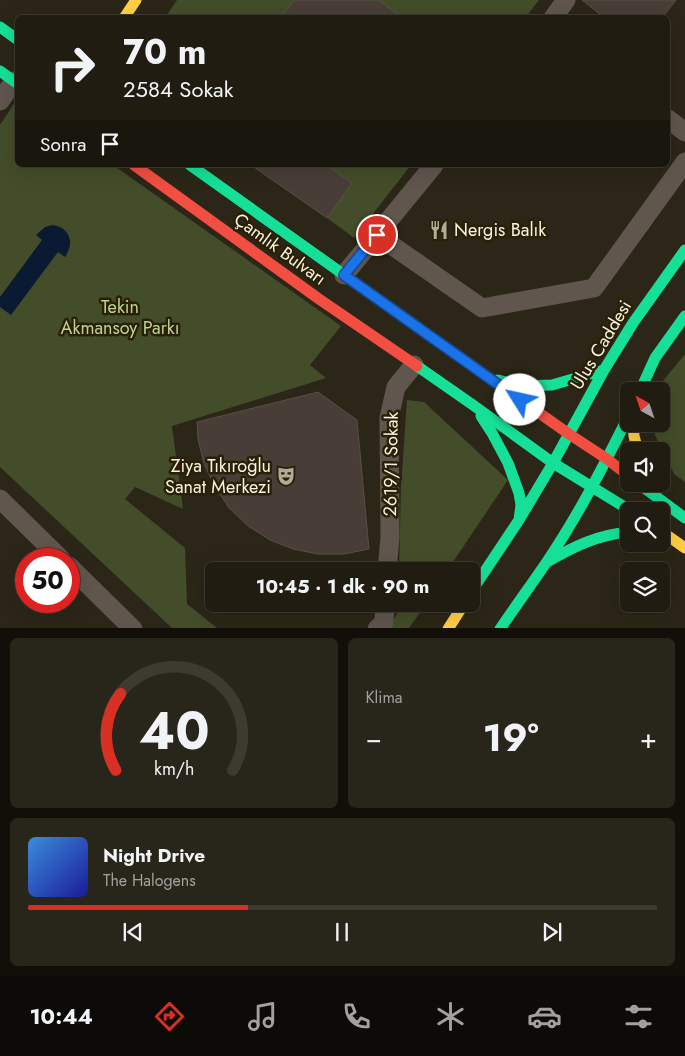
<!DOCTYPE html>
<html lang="tr">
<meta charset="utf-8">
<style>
:root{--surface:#201c11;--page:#28251a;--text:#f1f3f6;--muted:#a2a19f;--line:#3d3a31;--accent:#d93025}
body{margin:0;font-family:Jost,sans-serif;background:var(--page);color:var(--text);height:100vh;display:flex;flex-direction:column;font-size:19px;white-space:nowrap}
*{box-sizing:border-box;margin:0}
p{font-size:16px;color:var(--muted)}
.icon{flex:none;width:28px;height:28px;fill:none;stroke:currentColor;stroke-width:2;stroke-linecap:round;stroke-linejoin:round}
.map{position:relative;height:628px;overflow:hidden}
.panel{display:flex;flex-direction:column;gap:10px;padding:10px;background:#120f09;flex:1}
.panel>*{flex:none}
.top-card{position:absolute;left:15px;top:15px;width:655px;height:152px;border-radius:8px;box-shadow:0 5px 20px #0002,0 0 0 1px var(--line);background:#201c11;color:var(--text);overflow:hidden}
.needle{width:32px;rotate:320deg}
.fabs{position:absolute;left:620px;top:382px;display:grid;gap:10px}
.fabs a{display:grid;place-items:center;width:50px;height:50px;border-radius:8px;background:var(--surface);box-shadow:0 5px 20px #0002,0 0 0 1px var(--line);font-size:25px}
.speed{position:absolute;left:15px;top:548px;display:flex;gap:10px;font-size:25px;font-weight:700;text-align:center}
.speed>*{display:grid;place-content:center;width:65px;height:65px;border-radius:50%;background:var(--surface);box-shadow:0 5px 20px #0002,0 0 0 1px var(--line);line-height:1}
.speed .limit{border:8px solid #d22;background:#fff;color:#111}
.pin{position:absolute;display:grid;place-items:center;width:42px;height:42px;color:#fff;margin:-21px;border:2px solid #fff;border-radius:50%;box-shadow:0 1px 5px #0007}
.me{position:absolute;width:55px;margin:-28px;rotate:305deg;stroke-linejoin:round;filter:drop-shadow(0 0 4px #0008)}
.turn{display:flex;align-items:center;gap:18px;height:105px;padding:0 25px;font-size:22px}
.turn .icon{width:65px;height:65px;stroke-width:2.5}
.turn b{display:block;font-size:35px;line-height:42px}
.then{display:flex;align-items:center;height:48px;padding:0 25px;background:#0003;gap:10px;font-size:19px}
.big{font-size:38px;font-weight:700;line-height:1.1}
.panel .widget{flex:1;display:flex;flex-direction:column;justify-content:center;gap:8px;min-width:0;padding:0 18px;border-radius:8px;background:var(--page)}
.panel .dial{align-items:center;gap:0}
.dial svg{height:130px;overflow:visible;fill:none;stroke:var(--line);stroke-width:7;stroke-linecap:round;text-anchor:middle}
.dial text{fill:var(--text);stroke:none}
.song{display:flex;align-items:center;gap:15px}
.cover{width:60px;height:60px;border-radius:8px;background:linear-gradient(135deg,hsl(210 70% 55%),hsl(240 70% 35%))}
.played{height:5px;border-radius:2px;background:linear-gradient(90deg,var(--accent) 35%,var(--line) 35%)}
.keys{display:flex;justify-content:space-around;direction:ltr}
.heat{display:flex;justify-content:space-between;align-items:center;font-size:28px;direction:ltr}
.panel .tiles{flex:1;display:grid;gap:10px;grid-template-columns:1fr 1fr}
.widget:last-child{grid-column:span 2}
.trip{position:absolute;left:205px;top:562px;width:275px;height:50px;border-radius:8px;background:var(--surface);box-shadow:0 5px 20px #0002,0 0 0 1px var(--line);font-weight:700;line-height:50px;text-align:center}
.dock{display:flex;height:80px;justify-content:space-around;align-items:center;background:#0d0b07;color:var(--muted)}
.dock .icon{width:35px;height:35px}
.dock .active{color:var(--accent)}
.dock b{font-size:22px;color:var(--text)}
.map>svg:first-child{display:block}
.green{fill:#444d29}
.water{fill:#0a1a33}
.building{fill:#493e37;stroke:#574f47}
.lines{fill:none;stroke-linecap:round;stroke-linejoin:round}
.street{stroke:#61564e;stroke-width:19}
.fast{stroke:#16e098;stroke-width:11}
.slow{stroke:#ffcf43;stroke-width:11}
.jam{stroke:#f24e42;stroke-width:11}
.route-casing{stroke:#114b97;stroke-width:12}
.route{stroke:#1a73e8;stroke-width:9}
.labels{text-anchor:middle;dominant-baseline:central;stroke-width:5;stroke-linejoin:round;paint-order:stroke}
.poi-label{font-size:18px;fill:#f8f2e2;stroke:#292005;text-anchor:start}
.street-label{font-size:18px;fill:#f8f2e2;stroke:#292005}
.park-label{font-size:18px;fill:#bed390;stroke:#292005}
</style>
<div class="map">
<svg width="685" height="629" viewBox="0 0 685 629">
<rect width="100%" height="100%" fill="#2b2617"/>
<path class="green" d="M177,0H539L525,18H165Z
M17,99L18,165H113L341,326L310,365L326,378L172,426L183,509L135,487L125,499L185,548L187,604L217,628H172L0,467V125Z
M256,165H411L354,238Z
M685,354V482L674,474L655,435L656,424H661V393L663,381Z
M407,400L424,402L508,480L447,571H399L401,487Z
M398,604H426L409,628L388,629L398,612Z"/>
<path class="water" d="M52,225C70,227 75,243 65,257L58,252L11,315L0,307V297L42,240L36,235L45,227Z"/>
<path class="building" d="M294,0H378L403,18H281Z
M582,0H676L662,18H605Z
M251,165H326L352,183L327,218Z
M318,392L357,420L369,549L344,554H318L293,549L270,540L248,526L229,508L215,487L204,464L198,439L197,422Z"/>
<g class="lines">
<path class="street" d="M553,18L566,0
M0,101L14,81
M668,119L685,132
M377,235L482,308L594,288L685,162
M344,275L434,165
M0,499L61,559
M69,566L133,629
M387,571L390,537L389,418L396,387L414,365
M377,629L384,622L385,604"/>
<path class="fast" d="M0,27L18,40
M0,71L18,84
M190,165L413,324
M417,366L473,405L553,463L631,511
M498,380L520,386L552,385L604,370
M640,391L655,358L685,316
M481,416L492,433L508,463L519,493L521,505L519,520
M639,484L685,518
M547,562C575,546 597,535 629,532
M471,592L519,520L553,463L604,370L633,323L685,250
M500,629C515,607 531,585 546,563C578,516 604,465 629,415"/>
<path class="slow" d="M124,18L136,0
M633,424L634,436L638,451
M661,531L685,548
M448,629L464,604"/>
<path class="jam" d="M134,165L319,299L417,366
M413,324L569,434L607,459L629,476"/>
</g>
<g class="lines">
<g class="route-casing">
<path id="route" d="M377,235L344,275L520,400"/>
</g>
<use href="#route" class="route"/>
</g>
<defs>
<g id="restaurant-bare" transform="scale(1.5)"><path d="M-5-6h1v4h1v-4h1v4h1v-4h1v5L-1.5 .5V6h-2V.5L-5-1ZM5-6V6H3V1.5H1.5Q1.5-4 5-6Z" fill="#b0ab9b" stroke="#292005" stroke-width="2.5" paint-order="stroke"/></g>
<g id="theatre-bare" transform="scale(1.5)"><path d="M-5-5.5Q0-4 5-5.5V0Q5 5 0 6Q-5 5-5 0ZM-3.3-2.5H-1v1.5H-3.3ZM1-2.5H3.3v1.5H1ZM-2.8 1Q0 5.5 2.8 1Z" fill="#b0ab9b" stroke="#292005" stroke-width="2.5" paint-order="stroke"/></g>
</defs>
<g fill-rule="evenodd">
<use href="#restaurant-bare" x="439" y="230"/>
<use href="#theatre-bare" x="286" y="476"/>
</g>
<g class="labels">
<g class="poi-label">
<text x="454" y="230">Nergis Balık</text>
<text x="271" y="466" text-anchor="end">Ziya Tıkıroğlu<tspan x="271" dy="21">Sanat Merkezi</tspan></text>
</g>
<g class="street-label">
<text transform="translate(280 249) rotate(36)">Çamlık Bulvarı</text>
<text transform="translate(601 345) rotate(-59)">Ulus Caddesi</text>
<text transform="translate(391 464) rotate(-89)">2619/1 Sokak</text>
</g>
<g class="park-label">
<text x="120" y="307">Tekin<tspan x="120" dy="21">Akmansoy Parkı</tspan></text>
</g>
</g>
</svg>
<div class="fabs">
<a><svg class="needle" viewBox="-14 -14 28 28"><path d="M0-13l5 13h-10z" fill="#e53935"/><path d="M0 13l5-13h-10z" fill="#a2a19f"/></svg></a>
<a><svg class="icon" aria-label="sound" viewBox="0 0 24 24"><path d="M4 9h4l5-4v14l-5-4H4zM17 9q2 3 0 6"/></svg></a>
<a><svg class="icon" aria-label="search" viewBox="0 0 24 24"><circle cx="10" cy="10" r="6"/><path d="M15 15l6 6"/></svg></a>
<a><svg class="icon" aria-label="layers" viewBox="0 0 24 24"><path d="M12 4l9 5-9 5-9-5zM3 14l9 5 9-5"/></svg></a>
</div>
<div class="speed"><div class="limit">50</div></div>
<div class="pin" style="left:377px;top:235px;background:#d93025"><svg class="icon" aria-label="arrive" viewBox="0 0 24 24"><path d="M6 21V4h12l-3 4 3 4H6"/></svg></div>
<svg class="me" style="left:520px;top:400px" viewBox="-20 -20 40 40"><circle r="19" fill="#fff"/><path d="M0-13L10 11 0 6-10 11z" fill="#1a73e8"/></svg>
<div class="trip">10:45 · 1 dk · 90 m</div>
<div class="top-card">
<div class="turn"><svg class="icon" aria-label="right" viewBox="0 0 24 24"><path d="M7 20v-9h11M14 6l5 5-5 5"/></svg><div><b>70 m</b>2584 Sokak</div></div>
<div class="then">Sonra<svg class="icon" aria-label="arrive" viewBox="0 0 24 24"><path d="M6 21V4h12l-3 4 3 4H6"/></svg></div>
</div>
</div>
<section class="panel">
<div class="tiles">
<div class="widget dial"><svg viewBox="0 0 100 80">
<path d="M14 69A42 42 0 1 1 86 69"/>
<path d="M14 69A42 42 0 0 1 17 22" stroke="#d93025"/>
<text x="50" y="56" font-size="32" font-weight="700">40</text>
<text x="50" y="72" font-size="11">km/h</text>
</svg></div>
<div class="widget"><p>Klima</p>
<div class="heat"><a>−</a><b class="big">19°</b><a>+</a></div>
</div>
<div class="widget">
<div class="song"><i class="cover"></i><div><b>Night Drive</b><p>The Halogens</p></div></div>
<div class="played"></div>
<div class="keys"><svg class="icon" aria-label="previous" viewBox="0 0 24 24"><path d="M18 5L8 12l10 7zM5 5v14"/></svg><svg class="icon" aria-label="pause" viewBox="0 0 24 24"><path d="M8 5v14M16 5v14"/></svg><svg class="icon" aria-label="next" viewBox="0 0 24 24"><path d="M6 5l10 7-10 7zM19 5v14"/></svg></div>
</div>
</div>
</section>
<nav class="dock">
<b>10:44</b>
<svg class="icon active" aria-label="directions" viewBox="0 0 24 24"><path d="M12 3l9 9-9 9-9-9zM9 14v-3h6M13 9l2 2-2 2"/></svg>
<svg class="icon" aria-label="music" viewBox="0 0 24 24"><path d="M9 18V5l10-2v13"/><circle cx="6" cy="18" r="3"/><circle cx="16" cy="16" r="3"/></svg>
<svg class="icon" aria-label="phone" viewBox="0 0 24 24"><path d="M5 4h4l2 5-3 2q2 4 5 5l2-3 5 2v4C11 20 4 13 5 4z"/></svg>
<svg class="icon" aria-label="climate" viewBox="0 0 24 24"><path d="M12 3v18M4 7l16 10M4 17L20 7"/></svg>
<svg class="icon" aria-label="car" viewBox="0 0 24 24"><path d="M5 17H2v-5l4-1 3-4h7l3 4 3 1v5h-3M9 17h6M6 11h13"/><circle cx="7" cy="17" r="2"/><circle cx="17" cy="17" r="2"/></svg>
<svg class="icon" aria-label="filters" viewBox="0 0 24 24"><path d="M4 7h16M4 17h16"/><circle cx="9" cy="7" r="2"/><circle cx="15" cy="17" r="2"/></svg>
</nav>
